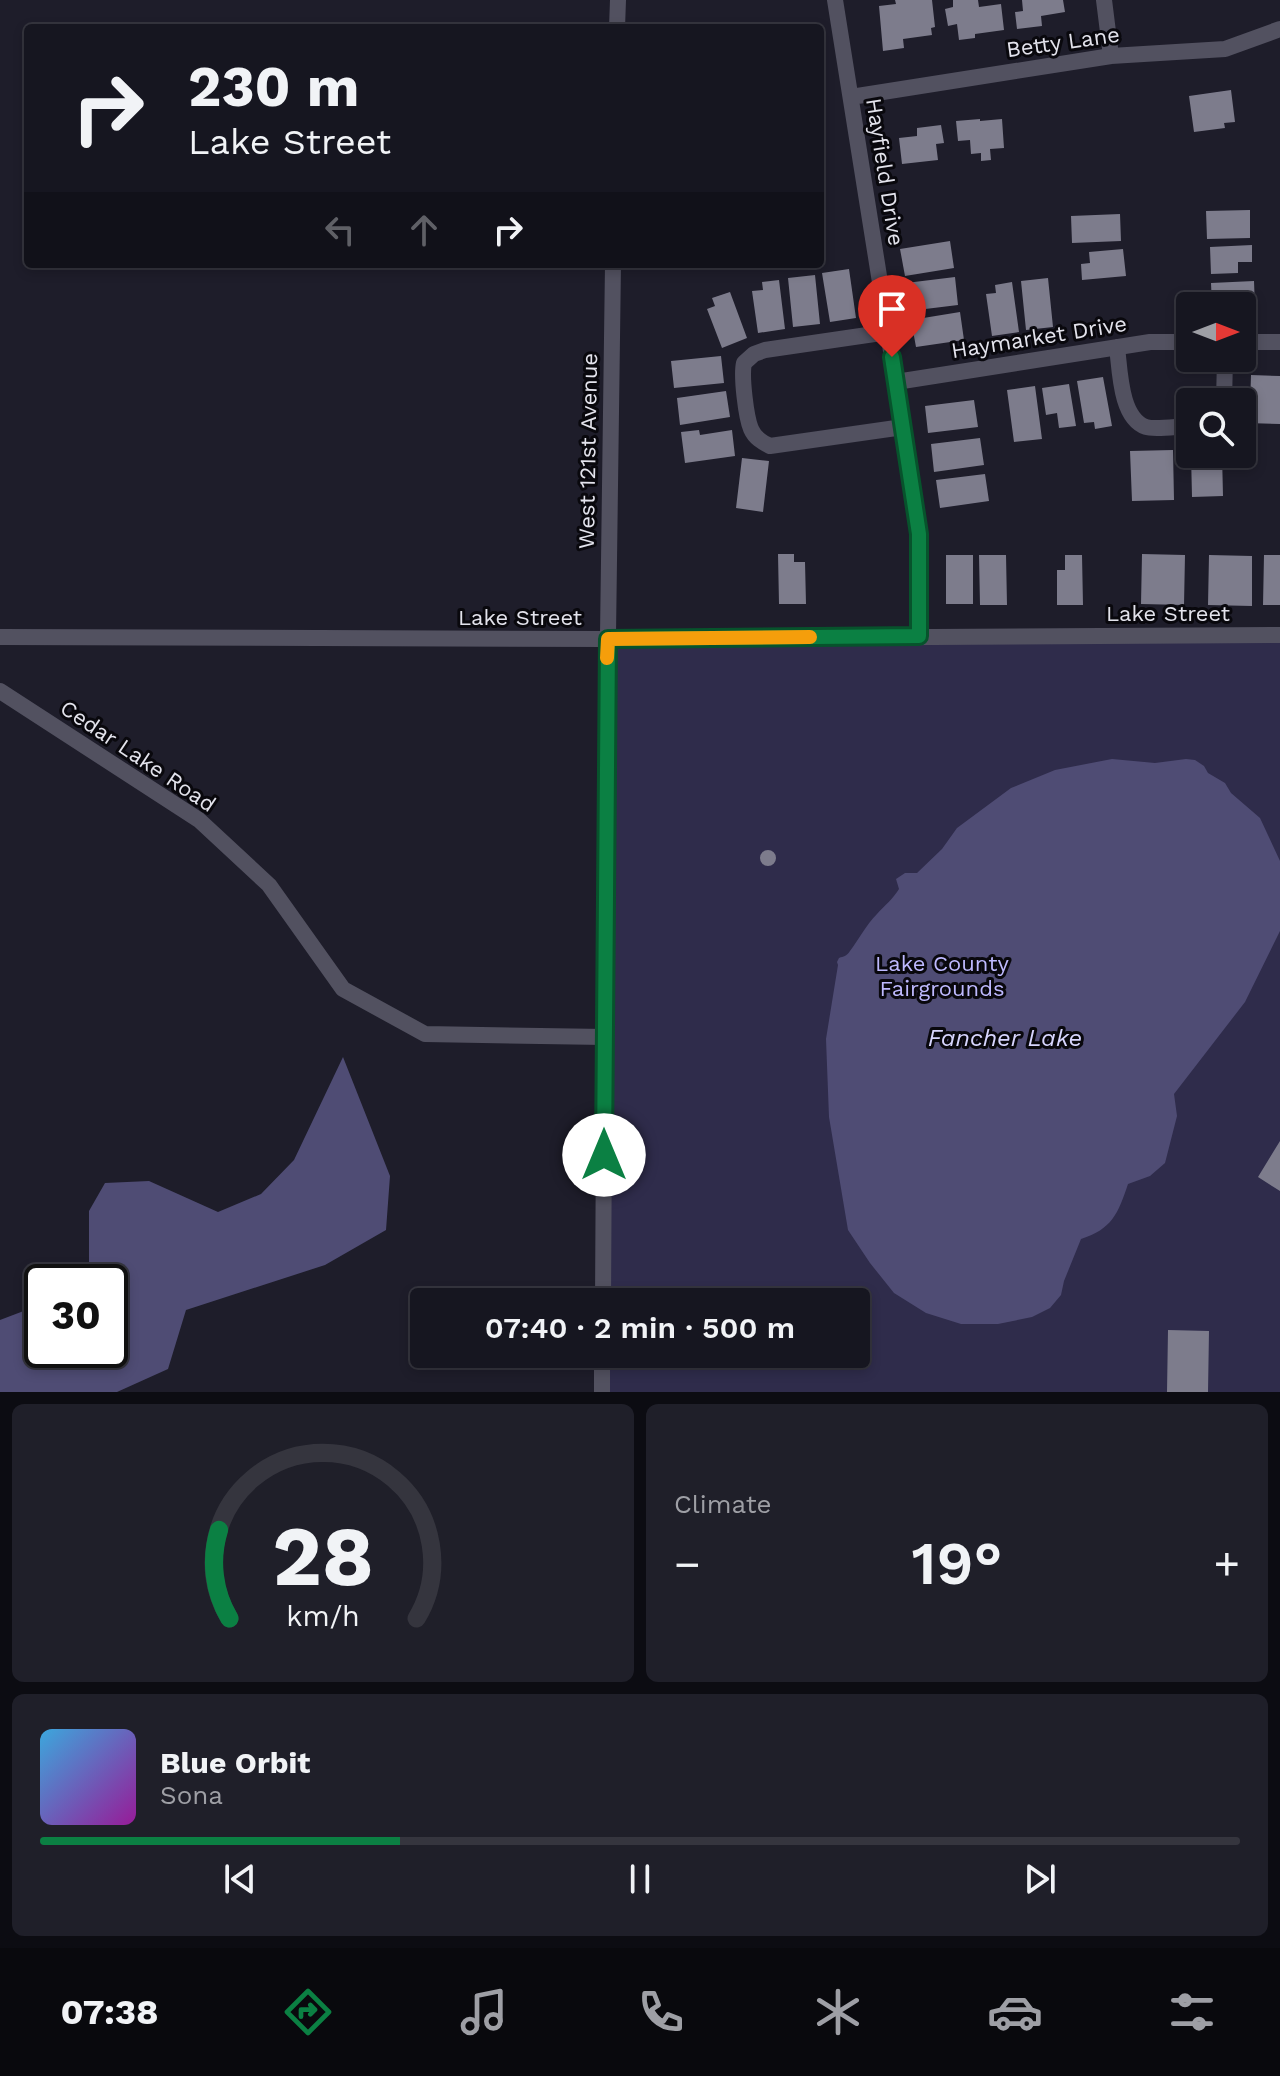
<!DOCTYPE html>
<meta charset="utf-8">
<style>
:root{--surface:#161620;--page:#1f1f29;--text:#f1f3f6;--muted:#9e9fa5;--line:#35353e;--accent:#0b8043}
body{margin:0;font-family:"Work Sans",sans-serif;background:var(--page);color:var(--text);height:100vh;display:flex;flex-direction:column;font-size:30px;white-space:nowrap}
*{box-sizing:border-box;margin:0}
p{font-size:26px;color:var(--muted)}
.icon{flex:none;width:44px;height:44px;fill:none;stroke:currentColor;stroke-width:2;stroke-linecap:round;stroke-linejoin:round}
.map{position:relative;height:1392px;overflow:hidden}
.drawer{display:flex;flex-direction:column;gap:12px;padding:12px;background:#0c0c12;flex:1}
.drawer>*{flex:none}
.banner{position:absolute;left:24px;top:24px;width:800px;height:244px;border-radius:8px;box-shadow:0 4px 12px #0003,0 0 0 2px var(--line);background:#161620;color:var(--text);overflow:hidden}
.needle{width:52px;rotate:90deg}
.buttons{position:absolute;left:1176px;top:292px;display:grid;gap:16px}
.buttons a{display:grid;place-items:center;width:80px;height:80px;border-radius:8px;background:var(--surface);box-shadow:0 4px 12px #0003,0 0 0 2px var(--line);font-size:40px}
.speed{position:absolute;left:24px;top:1264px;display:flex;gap:16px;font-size:40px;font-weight:700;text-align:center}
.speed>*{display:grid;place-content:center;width:104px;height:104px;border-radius:50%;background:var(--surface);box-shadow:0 4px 12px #0003,0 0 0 2px var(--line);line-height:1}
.speed .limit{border:4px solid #111;border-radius:12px;background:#fff;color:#111}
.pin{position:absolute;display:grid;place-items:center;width:68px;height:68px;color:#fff;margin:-82px -34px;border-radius:50% 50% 50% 0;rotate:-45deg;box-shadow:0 0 8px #0007}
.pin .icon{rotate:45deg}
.me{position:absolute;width:88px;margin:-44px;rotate:0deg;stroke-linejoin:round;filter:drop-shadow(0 0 6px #0008)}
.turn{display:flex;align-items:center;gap:28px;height:168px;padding:0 32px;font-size:36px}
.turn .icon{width:104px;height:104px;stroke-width:2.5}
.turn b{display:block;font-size:56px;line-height:68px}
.lanes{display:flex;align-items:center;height:76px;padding:0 32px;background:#0003;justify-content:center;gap:40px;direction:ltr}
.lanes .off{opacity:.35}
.big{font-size:60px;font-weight:600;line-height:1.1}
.drawer .tile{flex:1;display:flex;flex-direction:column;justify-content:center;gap:12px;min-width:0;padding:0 28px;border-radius:12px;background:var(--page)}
.drawer .dial{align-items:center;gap:0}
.dial svg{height:208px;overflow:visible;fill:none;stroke:var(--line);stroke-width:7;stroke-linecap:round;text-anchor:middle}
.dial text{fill:var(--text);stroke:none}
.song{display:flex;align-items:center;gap:24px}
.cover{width:96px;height:96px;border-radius:12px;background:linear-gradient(135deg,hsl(200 70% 55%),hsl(300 70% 35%))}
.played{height:8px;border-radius:4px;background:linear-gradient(90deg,var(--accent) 30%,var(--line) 30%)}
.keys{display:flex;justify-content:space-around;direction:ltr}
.heat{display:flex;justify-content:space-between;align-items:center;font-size:44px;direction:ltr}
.drawer .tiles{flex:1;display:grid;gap:12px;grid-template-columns:1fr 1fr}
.tile:last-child{grid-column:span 2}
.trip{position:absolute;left:410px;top:1288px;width:460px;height:80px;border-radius:8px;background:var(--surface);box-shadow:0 4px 12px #0003,0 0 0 2px var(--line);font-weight:600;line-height:80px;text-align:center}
.tabs{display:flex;height:128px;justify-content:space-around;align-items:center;background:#09090d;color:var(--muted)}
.tabs .icon{width:56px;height:56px}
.tabs .current{color:var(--accent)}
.tabs b{font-size:36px;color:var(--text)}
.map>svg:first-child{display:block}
.green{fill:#2f2c4b}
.water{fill:#4f4c74}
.building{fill:#7d7c8c}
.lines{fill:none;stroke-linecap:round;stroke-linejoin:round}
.minor{stroke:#525160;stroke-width:16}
.route-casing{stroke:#07532c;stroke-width:20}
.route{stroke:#0b8043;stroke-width:14}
.slow{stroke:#f59e0b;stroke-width:14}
.labels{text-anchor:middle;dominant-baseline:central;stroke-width:6;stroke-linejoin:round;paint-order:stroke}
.street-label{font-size:22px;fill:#e3e3ec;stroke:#09080d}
.park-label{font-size:22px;fill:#beb9fe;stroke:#09080d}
.water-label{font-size:24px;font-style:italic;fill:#d7d5fe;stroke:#09080d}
</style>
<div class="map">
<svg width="1280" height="1392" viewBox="0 0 1280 1392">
<rect width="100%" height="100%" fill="#1e1d2a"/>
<path class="green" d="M1280,636V1392H598V1354H856V1302H599L608,639Z"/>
<path class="water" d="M1112,759L1155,763L1186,759L1195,760L1204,766L1208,773L1225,783L1231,793L1260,818L1280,861V931L1245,1002L1174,1094L1177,1116L1165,1163L1150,1176L1128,1184C1118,1214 1112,1229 1081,1239L1064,1281L1061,1295L1050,1308L1032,1317L998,1324H961L926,1313L894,1293L870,1263L848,1230L829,1117L826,1039L838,965L837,962L839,958C844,956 846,957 850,951C859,939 866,925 877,914C885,905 893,899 899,889L896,879L905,873H917L942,849L957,828L1011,788L1055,770Z
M343,1057L390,1176L386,1230L325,1265L186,1310L168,1369L117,1392H0V1320L42,1304V1350H110V1282H94L89,1271V1211L105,1183L149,1181L218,1212L261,1194L294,1160Z"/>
<path class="building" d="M895,0H932L935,27L931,28L932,35L903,39L904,48L883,51L879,6L896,4Z
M953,0H978L979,7L1001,4L1004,30L975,34V38L959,40L957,24L948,26L945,9L953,7Z
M1022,0H1063L1065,12L1041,16L1042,26L1017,29L1015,12L1023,11Z
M1231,90L1235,122L1224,123L1225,128L1194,132L1189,96Z
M980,119V121L1002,119L1004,148L990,149L991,160L981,161V153L971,154L970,140L958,141L956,121Z
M941,125L944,143L936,144L938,160L902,164L899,138L917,136V128Z
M1250,210V238L1207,239L1206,211Z
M1120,214L1121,241L1072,243L1071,216Z
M950,241L954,268L905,276L900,249Z
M1252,245V262H1238V273L1211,274L1210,247Z
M1123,249L1126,276L1082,280L1081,264L1090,263L1089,252Z
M849,269L856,318L830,322L822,273Z
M815,275L820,324L793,327L788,278Z
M955,277L958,305L909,311L906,283Z
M1048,278L1053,327L1026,330L1021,281Z
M779,280L785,329L758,333L752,291L763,290L762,282Z
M1254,281L1255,308L1242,309V306H1212L1211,283Z
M1012,282L1019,332L992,336L986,294L996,293L995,285Z
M730,292L747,338L722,348L707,309L715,306L712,298Z
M960,312L964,340L916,347L911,320Z
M721,356L724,383L674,388L671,361Z
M1251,375L1280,376V424L1246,423V407H1250Z
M1103,377L1112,426L1095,429L1094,422L1084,423L1077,381Z
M1069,384L1076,426L1059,428L1057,413L1046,415L1042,388Z
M1035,386L1042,439L1014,442L1007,390Z
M726,391L730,417L680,425L677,398Z
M974,400L978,427L928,433L925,406Z
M699,430L700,435L732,430L735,456L685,463L681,432Z
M980,438L984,465L934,472L931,444Z
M1173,450L1174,500L1132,501L1130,451Z
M1191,454H1222L1223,496L1192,497Z
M742,458L769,461L763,512L736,508Z
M985,474L989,501L940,508L936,480Z
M778,554H794V562H805L806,604H779Z
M1142,554L1185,555L1184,605L1141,604Z
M946,555H973V604H946Z
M979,555H1006L1007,605H980Z
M1065,555H1082L1083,605H1057V570H1065Z
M1209,555L1252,556V606L1208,605Z
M1264,555H1280V605H1263Z
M760 858a8 8 0 1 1 16 0a8 8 0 1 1-16 0Z
M1280,1141V1191L1258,1177Z
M1168,1330L1209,1331L1208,1392H1167Z"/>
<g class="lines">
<path class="minor" d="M835,0L916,508L919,534V636
M1104,0L1111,56
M617,28L618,0
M851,97L1111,56L1225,49L1280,29
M888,332L765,350L754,354L744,363C741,376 746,417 751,429C755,438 762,442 770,446L903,427
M1242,342H1280
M1117,347C1120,370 1120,418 1146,427C1155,430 1179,426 1190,426
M896,382L1150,342H1190
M1224,402L1225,358
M0,637L608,639L1280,635
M0,691L199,820L269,885L343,989L425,1034L605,1037
M603,1302L606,783L613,264
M602,1392V1354"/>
</g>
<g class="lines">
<g class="route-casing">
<path id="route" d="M604,1155L608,639L919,636V534L892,357"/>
</g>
<use href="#route" class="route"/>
<path class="slow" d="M607,658L608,639L810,637"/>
</g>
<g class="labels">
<g class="street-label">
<text transform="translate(1063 42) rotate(-8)">Betty Lane</text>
<text transform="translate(885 172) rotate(81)">Hayfield Drive</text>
<text transform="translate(1039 337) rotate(-9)">Haymarket Drive</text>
<text transform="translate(588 451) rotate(-89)">West 121st Avenue</text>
<text x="1168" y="613">Lake Street</text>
<text x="520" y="617">Lake Street</text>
<text transform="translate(138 756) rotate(34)">Cedar Lake Road</text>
</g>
<g class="park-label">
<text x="942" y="963">Lake County<tspan x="942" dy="25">Fairgrounds</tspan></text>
</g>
<g class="water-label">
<text x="1005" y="1038">Fancher Lake</text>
</g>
</g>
</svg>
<div class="buttons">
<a><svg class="needle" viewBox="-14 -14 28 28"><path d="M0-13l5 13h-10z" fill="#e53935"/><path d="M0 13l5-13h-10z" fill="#9e9fa5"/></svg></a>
<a><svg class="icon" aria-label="search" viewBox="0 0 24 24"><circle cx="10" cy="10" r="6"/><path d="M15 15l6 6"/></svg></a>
</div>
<div class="speed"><div class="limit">30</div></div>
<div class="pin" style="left:892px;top:357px;background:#d93025"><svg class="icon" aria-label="arrive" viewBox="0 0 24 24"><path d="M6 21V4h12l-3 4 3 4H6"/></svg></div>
<svg class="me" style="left:604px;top:1155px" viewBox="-20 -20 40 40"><circle r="19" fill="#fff"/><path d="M0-13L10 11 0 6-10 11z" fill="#0b8043"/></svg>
<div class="trip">07:40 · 2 min · 500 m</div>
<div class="banner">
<div class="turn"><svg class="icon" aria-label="right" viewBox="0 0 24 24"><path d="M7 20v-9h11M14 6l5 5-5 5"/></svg><div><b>230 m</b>Lake Street</div></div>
<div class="lanes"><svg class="icon off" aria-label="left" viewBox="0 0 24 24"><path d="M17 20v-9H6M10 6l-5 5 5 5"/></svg><svg class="icon off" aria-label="ahead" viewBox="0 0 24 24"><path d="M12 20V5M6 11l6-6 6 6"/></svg><svg class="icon" aria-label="right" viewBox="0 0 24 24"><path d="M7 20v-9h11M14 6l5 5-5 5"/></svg></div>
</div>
</div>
<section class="drawer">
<div class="tiles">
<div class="tile dial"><svg viewBox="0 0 100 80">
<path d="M14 69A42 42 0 1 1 86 69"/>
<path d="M14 69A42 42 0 0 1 10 35" stroke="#0b8043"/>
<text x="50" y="56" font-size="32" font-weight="700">28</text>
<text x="50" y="72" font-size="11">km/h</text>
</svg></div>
<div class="tile"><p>Climate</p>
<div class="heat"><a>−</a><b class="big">19°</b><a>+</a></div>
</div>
<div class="tile">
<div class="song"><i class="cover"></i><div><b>Blue Orbit</b><p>Sona</p></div></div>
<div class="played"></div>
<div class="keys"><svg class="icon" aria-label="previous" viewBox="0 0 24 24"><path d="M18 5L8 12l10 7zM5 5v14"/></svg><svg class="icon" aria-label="pause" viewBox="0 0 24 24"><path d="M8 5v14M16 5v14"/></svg><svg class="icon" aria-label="next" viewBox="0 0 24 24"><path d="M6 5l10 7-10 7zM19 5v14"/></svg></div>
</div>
</div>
</section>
<nav class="tabs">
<b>07:38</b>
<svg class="icon current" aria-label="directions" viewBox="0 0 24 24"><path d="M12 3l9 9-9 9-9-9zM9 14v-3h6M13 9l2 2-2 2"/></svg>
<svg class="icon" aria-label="music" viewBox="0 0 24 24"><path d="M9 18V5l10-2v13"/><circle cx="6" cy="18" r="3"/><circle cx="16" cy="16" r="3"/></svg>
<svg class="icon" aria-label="phone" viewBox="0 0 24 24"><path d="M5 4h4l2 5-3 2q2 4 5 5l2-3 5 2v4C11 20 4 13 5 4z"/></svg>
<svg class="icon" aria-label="climate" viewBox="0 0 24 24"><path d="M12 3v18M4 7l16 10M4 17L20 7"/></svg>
<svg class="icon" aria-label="car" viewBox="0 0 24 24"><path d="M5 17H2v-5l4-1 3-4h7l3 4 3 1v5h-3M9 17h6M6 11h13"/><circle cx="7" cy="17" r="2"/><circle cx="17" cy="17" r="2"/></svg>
<svg class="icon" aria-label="filters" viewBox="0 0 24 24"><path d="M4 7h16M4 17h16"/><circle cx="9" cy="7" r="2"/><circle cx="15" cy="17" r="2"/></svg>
</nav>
